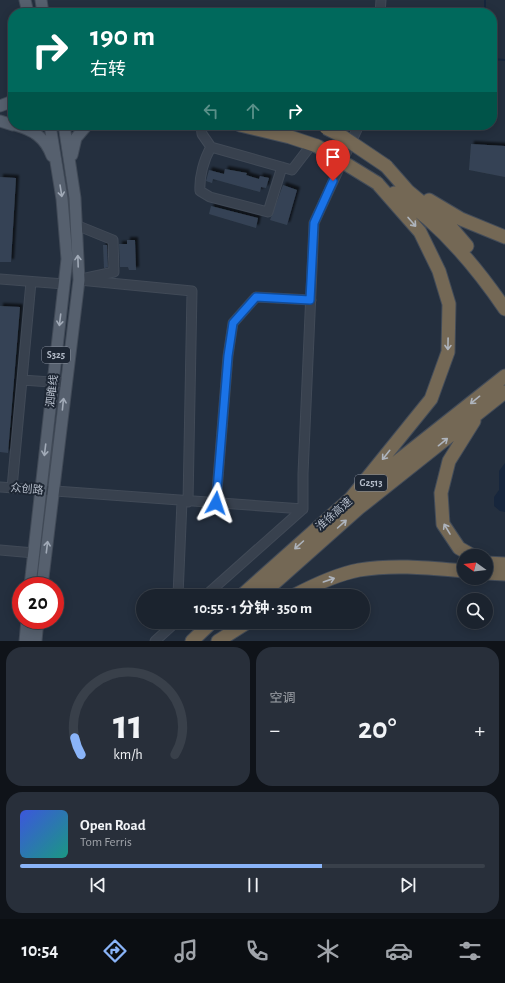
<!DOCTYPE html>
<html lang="zh">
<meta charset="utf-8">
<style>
:root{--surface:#1b232e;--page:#282f3a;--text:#f1f3f6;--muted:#a0a4aa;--line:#39404a;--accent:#8ab4f8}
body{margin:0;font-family:"Alegreya Sans","Noto Sans SC",sans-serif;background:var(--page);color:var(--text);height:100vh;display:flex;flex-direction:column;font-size:15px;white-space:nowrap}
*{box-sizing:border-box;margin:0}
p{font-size:13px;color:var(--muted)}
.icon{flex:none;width:22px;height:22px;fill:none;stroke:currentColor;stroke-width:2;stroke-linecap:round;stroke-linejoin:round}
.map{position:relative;height:641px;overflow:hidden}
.side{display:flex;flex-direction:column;gap:6px;padding:6px;background:#0f1319;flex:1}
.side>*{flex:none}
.guide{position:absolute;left:8px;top:8px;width:489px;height:122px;border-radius:16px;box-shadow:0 2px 10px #0003,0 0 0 1px var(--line);background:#00695c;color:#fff;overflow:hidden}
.needle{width:26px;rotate:285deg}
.fabs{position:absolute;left:457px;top:549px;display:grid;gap:8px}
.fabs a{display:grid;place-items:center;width:36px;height:36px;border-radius:50%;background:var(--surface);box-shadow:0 2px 10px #0003,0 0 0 1px var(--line);font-size:20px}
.speed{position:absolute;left:12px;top:577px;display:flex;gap:8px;font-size:20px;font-weight:700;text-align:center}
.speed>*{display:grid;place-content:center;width:52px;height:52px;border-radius:50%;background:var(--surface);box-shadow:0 2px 10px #0003,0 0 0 1px var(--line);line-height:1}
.speed .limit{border:6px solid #d22;background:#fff;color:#111}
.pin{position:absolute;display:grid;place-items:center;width:34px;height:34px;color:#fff;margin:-41px -17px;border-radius:50% 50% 50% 0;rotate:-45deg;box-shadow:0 0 4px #0007}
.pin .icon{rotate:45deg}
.me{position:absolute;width:44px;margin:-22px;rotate:5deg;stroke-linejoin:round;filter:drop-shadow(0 0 3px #0008)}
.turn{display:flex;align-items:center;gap:14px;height:84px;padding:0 16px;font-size:18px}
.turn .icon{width:52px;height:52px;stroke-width:2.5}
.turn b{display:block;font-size:28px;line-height:34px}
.lanes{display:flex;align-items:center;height:38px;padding:0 16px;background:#0003;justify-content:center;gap:20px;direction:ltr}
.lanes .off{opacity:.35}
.big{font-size:30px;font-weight:700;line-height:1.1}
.side .tile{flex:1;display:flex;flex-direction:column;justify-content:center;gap:6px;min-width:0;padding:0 14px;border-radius:16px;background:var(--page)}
.side .dial{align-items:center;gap:0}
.dial svg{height:104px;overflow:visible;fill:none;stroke:var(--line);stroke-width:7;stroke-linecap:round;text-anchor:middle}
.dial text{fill:var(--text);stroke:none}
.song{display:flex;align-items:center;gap:12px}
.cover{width:48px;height:48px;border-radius:6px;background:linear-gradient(135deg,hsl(230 70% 55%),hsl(170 70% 35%))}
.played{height:4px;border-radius:2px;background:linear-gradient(90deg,var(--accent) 65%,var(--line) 65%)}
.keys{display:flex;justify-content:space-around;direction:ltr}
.heat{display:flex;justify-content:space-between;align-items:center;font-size:22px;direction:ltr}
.side .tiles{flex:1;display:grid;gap:6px;grid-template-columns:1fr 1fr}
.tile:last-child{grid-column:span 2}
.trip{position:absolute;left:136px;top:589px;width:234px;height:40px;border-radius:20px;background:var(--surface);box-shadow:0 2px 10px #0003,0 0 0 1px var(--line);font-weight:700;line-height:40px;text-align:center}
.dock{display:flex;height:64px;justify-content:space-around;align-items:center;background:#0b0e12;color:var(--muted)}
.dock .icon{width:28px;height:28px}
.dock .current{color:var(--accent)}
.dock b{font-size:18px;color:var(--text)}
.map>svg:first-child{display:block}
.water{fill:#17263c}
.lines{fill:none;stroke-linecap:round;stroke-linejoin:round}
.stream{stroke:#17263c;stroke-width:2}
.building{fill:#364354;filter:url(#shadow)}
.minor-casing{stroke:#414a57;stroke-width:11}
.major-casing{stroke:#414a57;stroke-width:13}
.highway-casing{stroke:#434c59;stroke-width:15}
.minor{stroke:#38414e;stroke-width:9}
.major{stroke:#56606e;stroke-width:11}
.highway{stroke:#746855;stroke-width:13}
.highway-bridge-casing{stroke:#434c59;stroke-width:15;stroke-linecap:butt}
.highway-bridge{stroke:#746855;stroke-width:13}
.oneway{stroke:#a1aab7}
.oneway2{stroke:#aeb4bd}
.route-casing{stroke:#114b97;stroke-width:10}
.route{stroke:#1a73e8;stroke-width:7}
.labels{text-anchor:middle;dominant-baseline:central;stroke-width:4;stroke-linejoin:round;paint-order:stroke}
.shield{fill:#1d2633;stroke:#878f9c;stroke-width:1}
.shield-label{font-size:10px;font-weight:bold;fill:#b4bcc9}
.street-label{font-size:11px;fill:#b4bcc9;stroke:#1d2633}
</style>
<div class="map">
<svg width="505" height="641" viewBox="0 0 505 641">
<defs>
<filter id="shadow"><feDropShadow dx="3" dy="-3" stdDeviation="1" flood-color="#0009"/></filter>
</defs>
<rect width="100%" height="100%" fill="#242f3e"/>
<path class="water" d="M505,463V512L500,511L494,506V497L499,490V471Z"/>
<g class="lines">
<path class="stream" d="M485,0V13
M492,59L505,60"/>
</g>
<path class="building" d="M471,144L505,146V177L469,170Z
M225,169L247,173L246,175L259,179L260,176L269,178L266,188L261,187L260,192L213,179L212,183L206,181L209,170L224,174Z
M0,177L16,178L11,262H0Z
M283,185L297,190L287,225L270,220Z
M211,206L258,218L256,228L209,214Z
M127,240H135L136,270H129L128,267H120L119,244H127Z
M103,245H107L108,267L105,268H104Z
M0,306L20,307L8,453L0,452Z"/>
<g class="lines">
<g class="minor-casing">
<path id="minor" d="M380,13L381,0
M201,125L202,134L211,147L292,170L312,144
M211,147C204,159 199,177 200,191L210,197L268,212L282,167
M76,225L113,240L114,272L86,278
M0,279L64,284
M79,280L192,291L188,502
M22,380L65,383
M0,487L303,509V474L314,223L359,125
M12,488L31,282
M216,503L228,356L233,323L256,297L311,300
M0,550L34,553
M178,596L182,501
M205,596L303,509
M155,641L176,622"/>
</g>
<g class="major-casing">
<path id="major" d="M25,0L28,13
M41,0L43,13
M0,106L13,101
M0,121L13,125
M15,125C33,130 45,137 52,156
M72,155L76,138L87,125
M30,586L67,259L62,199L50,125
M42,586L79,280L75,198L64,125
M25,641L27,620
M36,641L38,620"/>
</g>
<g class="highway-casing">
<path id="highway" d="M240,125L290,137L317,146
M386,166L408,191L449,225L467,246
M394,193C439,222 475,265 505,309
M429,200L461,219L505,237
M351,498L431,399L448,352L449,304L439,271L420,232L377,183
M473,556L459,548L443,524L441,493L449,461L474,421
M486,563L505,564
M486,573L505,574
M241,596L351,498L505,376
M260,596L359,508L505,392
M293,596C312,586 338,574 359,570C394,564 430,568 464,571
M192,641L212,622
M218,641L248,622"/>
</g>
<use href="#minor" class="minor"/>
<use href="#major" class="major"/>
<use href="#highway" class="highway"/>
<g class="highway-bridge-casing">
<path id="highway-bridge" d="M326,128L340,135L386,166
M317,146L377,183"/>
</g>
<use href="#highway-bridge" class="highway-bridge"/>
</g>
<defs><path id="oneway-shaft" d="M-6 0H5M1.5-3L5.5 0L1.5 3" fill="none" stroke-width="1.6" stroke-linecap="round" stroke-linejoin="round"/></defs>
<g class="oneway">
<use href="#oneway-shaft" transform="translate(61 191) rotate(81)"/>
<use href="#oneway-shaft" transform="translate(78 261) rotate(-92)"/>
<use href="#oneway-shaft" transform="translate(60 320) rotate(97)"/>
<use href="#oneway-shaft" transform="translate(63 404) rotate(-84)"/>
<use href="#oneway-shaft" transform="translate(45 450) rotate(97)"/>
<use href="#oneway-shaft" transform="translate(47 547) rotate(-83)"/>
</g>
<g class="oneway2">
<use href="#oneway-shaft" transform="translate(412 222) rotate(49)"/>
<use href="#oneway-shaft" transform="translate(448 344) rotate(91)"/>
<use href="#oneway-shaft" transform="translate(475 400) rotate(141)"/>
<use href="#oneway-shaft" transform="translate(443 442) rotate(-39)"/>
<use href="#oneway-shaft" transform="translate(386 455) rotate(129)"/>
<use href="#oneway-shaft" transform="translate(342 524) rotate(-42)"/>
<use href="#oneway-shaft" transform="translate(447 529) rotate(-121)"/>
<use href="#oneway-shaft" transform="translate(299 545) rotate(138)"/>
<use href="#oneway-shaft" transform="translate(329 580) rotate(-19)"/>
</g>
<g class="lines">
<g class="route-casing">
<path id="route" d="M216,503L228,356L233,323L256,297L310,300L314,223L333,181"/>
</g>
<use href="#route" class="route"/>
</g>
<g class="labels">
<g class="shield">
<rect x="42" y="347" width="28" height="16" rx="3"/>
<rect x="355" y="475" width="32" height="16" rx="3"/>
</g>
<g class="shield-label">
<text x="56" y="355">S325</text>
<text x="371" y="483">G2513</text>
</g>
<g class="street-label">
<text transform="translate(52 391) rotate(-83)">泗睢线</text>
<text transform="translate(27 489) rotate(5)">众创路</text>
<text transform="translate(334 514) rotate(-41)">淮徐高速</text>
</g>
</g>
</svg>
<div class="fabs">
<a><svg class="needle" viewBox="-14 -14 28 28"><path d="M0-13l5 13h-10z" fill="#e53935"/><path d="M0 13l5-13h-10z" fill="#a0a4aa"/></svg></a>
<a><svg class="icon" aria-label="search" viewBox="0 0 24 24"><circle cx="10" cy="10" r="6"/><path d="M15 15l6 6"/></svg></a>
</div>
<div class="speed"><div class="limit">20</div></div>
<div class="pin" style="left:333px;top:181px;background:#d93025"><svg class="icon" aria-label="arrive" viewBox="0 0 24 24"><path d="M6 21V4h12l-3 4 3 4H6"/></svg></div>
<svg class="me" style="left:216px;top:503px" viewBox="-20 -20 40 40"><path d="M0-17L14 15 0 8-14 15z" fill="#1a73e8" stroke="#fff" stroke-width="4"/></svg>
<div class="trip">10:55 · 1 分钟 · 350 m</div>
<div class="guide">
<div class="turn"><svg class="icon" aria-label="right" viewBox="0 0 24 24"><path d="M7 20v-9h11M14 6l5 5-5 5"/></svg><div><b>190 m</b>右转</div></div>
<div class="lanes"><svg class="icon off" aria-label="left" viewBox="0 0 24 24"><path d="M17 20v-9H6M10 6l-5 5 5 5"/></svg><svg class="icon off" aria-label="ahead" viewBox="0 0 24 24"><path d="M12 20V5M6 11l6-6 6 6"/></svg><svg class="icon" aria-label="right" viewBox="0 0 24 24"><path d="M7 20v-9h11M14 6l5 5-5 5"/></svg></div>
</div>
</div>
<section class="side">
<div class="tiles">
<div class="tile dial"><svg viewBox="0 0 100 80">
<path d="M14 69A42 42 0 1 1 86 69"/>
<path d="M14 69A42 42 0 0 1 9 56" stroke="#8ab4f8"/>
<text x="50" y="56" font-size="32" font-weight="700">11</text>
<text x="50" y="72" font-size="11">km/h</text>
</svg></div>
<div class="tile"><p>空调</p>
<div class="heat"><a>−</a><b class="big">20°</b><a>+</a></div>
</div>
<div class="tile">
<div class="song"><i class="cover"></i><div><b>Open Road</b><p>Tom Ferris</p></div></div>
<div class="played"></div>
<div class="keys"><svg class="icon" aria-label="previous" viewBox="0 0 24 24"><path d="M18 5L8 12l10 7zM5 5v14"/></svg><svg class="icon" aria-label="pause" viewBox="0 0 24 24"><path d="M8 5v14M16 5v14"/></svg><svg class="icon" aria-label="next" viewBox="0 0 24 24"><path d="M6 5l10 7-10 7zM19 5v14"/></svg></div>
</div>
</div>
</section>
<nav class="dock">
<b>10:54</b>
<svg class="icon current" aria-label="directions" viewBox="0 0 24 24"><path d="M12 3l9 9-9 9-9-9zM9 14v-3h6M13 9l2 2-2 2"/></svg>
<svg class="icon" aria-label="music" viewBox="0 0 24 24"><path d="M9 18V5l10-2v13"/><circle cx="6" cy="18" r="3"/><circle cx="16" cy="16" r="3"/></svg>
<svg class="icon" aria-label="phone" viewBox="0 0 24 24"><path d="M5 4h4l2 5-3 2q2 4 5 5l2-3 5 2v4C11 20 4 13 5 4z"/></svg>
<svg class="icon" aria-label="climate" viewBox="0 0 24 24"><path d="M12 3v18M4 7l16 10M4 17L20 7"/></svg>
<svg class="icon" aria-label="car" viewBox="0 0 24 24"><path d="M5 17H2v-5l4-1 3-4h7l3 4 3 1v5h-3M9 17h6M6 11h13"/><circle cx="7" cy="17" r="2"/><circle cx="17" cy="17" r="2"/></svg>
<svg class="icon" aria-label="filters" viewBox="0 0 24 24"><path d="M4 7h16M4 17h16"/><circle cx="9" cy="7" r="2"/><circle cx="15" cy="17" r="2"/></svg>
</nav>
